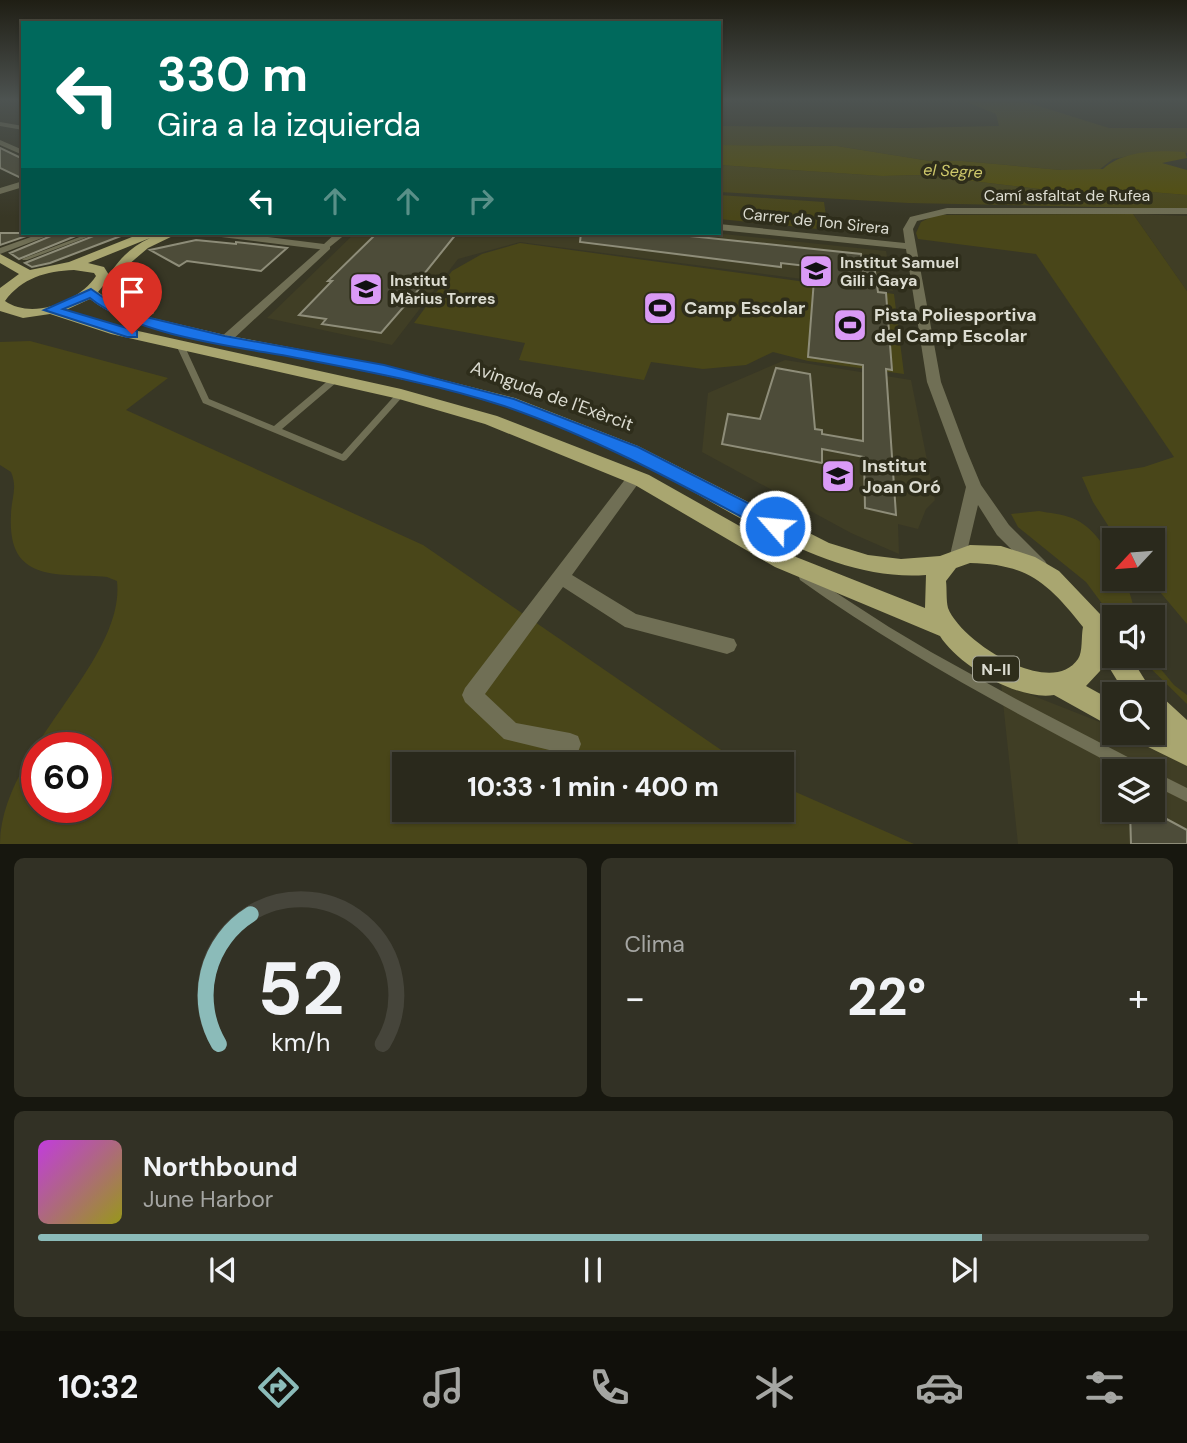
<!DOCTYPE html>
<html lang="es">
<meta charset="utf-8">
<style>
:root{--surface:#2a291c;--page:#323125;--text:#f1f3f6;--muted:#a5a6a3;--line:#46453b;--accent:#8bbbb9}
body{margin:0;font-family:"DM Sans",sans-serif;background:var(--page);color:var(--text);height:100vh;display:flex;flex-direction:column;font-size:26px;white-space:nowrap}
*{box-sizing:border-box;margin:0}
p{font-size:23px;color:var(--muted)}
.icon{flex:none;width:38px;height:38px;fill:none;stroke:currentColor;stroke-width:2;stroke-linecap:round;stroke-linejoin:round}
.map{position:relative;height:844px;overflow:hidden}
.sheet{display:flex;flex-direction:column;gap:14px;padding:14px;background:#17170f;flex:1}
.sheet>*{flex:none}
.hud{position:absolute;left:21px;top:21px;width:700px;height:214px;border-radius:0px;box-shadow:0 2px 5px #0004,0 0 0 2px var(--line);background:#00695c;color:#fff;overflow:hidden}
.needle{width:46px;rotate:244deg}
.fabs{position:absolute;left:1102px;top:528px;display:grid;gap:14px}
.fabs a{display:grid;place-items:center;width:63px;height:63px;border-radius:0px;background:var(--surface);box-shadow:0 2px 5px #0004,0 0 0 2px var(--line);font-size:35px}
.speed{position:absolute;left:21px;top:732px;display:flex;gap:14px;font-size:35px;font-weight:700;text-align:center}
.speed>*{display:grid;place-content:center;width:91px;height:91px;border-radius:50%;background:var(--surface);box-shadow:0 2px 5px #0004,0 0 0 2px var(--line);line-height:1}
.speed .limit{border:10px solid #d22;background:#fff;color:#111}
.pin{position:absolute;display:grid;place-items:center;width:60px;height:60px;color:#fff;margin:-72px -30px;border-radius:50% 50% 50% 0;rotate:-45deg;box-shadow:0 0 7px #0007}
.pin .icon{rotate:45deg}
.me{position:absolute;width:77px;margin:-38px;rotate:297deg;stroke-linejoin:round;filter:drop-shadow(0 0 5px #0008)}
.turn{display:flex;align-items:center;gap:24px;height:147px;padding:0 21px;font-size:32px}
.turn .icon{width:91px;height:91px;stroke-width:2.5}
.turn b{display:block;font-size:49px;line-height:60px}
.lanes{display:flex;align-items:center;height:66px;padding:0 21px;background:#0003;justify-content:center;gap:35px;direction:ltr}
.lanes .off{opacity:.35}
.big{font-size:52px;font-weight:800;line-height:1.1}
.sheet .widget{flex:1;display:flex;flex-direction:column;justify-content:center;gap:10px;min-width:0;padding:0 24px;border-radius:10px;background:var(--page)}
.sheet .dial{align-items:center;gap:0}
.dial svg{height:182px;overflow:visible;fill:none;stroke:var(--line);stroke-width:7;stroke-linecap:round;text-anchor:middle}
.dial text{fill:var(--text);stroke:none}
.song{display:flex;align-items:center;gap:21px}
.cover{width:84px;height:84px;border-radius:10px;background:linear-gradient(135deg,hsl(290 70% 55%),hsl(60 70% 35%))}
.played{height:7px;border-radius:4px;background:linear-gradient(90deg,var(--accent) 85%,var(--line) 85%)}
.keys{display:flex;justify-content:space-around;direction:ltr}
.heat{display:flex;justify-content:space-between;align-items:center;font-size:38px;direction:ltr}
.sheet .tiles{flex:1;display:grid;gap:14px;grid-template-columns:1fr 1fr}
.widget:last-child{grid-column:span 2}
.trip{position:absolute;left:392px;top:752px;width:402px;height:70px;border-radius:0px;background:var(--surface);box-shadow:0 2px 5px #0004,0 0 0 2px var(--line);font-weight:800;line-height:70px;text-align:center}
.dock{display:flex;height:112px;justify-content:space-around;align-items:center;background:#11100b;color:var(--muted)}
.dock .icon{width:49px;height:49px}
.dock .selected{color:var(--accent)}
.dock b{font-size:32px;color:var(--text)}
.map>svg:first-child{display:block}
.built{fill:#403e25;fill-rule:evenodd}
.green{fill:#494619;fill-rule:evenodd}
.water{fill:#544f07}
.building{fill:#4d4c39;stroke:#8e8d79;stroke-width:2}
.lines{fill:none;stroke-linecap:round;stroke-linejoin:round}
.service{fill:#706f55;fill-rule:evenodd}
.pedestrian{fill:#706f55;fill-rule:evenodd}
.minor{fill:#706f55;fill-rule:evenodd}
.primary{fill:#a9a670;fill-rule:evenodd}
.route{fill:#1a73e8;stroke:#114b97;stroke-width:2}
.labels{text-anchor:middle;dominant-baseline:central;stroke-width:7;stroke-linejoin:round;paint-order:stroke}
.far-water-label{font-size:16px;font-style:italic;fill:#cec86b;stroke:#2e2d1b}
.far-street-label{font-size:16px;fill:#dcdcd1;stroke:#2e2d1b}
.far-poi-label{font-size:16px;font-weight:bold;fill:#dcdcd1;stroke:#2e2d1b;text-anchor:start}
.shield{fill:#2e2d1b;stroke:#a8a89a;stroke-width:2}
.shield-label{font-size:16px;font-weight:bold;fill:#dcdcd1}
.poi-label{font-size:18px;font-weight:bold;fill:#dcdcd1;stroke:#2e2d1b;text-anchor:start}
.street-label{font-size:18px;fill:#dcdcd1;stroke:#2e2d1b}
</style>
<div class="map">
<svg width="1187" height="845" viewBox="0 0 1187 845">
<rect width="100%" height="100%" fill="#383725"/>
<path class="built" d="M1133,214L1187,216V291Z
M355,233H713L886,251L893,291L520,242L458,259L392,345L267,318Z
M785,360L911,380L935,500L926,509L918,529L898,524L899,554L851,533L702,452L708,393Z
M1001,683L1115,728V733H1127L1187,757V844H1018ZM1115,772H1153V810H1115Z"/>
<path class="green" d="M959,99H1016L1109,128H1187V153L1134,155L1113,159L1099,170H1061L962,161H930L837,146L719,145V126L907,128L999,126L996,114Z
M719,165L882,176L922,175L1073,193L1138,191L1187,195V209L908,203L719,192Z
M719,195L824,202L828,230L719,219Z
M1133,214L1187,291V624L1149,579H1153V541H1118L1093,502L1082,477L1144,467L1174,457L1036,254L918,239L916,233L921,222L935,215Z
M520,243L894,294L904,374L808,361L773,352L746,365L703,369L651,362L644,380L519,360L525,343L414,323L452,271L482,254Z
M30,341L168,378L126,410L423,545L743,765H404V810H782V786L914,844H0C0,751 126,662 117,581L107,577C58,573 7,584 11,515C11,499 18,488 11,472L0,465V342ZM37,747H96V807H37Z
M1039,511C1049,513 1062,514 1072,518C1094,526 1115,557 1115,579H1124L1127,584L1137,618H1115V621L1086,582L1018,527L1011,514Z
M1138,656H1150L1174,685L1187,695V704Z"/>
<path class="water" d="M719,145L837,146L930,161H962L1061,170L1103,169C1123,150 1159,150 1185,152L1187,158L1162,163L1187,170V195L1138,191L1073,193L922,175L882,176L719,165Z"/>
<path class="building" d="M0,148L23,159V179L0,168Z
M0,233H35L0,245Z
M58,233H83L19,259L10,253Z
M101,233L126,234L50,263L32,267L25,263Z
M377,233H457L420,279L427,280L381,333L322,324L326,319L299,315L332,281H328Z
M581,233H661L861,254L863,271L875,272L878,292L886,293L892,370L886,369L896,515L865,508L864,457L822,449V463L722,444L728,414L760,419L776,368L810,374L815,429L822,430V434L863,441V365L808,357L815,267L781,263V267L580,242Z
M196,240L236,244V242L287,248L261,271L187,261L179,266L150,250Z
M1130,810H1150L1187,830V844H1131Z"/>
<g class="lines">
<path class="service" d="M90,233H98L27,260H23L22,259Z
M178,345H184L185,347L209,399L274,426L331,378H337L338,380L337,382L282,429L342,454L398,392H404L405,394L346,460L343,461L203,403L177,347Z
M804,572L889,627L931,652L1016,699L1147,767L1149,772H1127C1015,713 904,654 800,580L799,577L800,574Z
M1153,771L1187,788V802L1153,785V772H1151Z"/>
<path class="pedestrian" d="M23,181V187L0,194V188Z
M326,244L330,245V249L229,343H221L219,340L221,337Z"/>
<path class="minor" d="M0,122L23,126V130L0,126Z
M0,140L23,150V155L0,145Z
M947,208H1187V214H947L917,221L913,229L941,382L966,449L981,485L1009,525L1045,561L1048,566L1045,571L1039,573L1033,571L997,535L978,505L965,560L959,562L953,560L950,555L966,487L927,382L906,249L719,230V224L905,243L903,229L910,217Z
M42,233H55L0,254V248Z
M208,233H235L324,244L336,233H347L326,250L213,236Z
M635,471L640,473L643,477L640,481L572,575L636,614L734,639L737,645L734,651L727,654L625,627L563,587L485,694L516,723L570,733L578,736L581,744L578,752L570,755L504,739L465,702L462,695L465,688L630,473Z"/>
<path class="primary" d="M142,233H158L156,235L179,233L148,248L128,265L120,280L127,293L152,310L154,313L148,317L225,335L384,365L515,398L638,446L829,543L868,555L901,559L940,556L970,545L1001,546L1035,557L1059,571L1100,614L1115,634V656H1130L1153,693L1162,697L1187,720V766L1138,742L1134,733H1153V695H1126L1104,659L1100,671L1086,686L1115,702V729L1054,695C1018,701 958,665 940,636L775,567L635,485L485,424L399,399L111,334L50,314L23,318L0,311V288L19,274L0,263V254L30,270L69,262ZM150,238C132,246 119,259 109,275L104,267L88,263ZM74,270L94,273L96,276C79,302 32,320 5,301C22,278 46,271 74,270ZM107,281L117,298L141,315L114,304L98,292ZM90,299C133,333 221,344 276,354C352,369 429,382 503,406C544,419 586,437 625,456C719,499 820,583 926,575L925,608L791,555L649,475L497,416L401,389L120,327L66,310ZM970,563C1028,564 1048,583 1083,627C1081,636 1083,652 1078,659C1051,699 961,642 948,608C946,600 947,589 946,581L956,568Z"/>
</g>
<linearGradient id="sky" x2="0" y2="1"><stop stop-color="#1f1e14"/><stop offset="0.46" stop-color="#4d5351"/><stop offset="1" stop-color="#4d5351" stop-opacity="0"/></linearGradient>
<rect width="1187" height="217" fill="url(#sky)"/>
<path class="route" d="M91,289L113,304L142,316L225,336L384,365L514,399L638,447L781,520L784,526L775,533L768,531C682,485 597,438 504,406C434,383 359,370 287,356C230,346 134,334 90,298L63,309L137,331V337H127L44,310Z"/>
<defs>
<g id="school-square" transform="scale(1.75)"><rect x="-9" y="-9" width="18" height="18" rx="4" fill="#da9af6" stroke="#2e2d1b"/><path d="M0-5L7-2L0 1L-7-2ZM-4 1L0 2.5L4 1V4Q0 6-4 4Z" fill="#111"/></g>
<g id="stadium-square" transform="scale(1.75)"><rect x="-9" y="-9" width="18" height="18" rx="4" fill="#da9af6" stroke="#2e2d1b"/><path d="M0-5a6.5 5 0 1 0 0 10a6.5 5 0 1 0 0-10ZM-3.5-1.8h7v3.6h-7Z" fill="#111"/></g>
</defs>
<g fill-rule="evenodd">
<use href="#school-square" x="816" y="271"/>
<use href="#school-square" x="366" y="289"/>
<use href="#stadium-square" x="660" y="308"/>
<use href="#stadium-square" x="850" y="325"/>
<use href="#school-square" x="838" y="476"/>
</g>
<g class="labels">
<g class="far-water-label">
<text transform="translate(953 171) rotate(3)">el Segre</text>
</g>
<g class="far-street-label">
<text x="1067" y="195">Camí asfaltat de Rufea</text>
<text transform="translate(816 221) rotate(6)">Carrer de Ton Sirera</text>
</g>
<g class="far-poi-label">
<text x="840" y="262">Institut Samuel<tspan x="840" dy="18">Gili i Gaya</tspan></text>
<text x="390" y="280">Institut<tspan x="390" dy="18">Màrius Torres</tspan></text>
</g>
<rect class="shield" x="973" y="656.5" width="46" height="25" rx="5"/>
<g class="shield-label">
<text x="996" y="669">N-II</text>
</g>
<g class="poi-label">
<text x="684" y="308">Camp Escolar</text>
<text x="874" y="315">Pista Poliesportiva<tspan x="874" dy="21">del Camp Escolar</tspan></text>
<text x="862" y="466">Institut<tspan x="862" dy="21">Joan Oró</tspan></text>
</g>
<g class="street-label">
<text transform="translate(552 396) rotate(20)">Avinguda de l'Exèrcit</text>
</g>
</g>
</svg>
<div class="fabs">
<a><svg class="needle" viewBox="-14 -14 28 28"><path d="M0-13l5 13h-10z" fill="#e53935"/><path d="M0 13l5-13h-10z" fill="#a5a6a3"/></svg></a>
<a><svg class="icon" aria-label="sound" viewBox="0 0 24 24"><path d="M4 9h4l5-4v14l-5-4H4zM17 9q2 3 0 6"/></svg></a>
<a><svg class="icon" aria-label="search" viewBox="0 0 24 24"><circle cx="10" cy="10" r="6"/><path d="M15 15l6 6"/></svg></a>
<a><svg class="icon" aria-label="layers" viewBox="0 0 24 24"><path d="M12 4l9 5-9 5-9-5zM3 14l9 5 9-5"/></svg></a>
</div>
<div class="speed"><div class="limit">60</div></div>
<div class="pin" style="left:132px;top:334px;background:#d93025"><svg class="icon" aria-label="arrive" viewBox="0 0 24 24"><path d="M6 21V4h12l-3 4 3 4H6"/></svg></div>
<svg class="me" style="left:775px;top:526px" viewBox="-20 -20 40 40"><circle r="17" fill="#1a73e8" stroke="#fff" stroke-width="3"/><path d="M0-11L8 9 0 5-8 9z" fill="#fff"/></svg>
<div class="trip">10:33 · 1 min · 400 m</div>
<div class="hud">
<div class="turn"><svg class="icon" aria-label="left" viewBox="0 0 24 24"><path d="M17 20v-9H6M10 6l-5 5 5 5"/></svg><div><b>330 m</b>Gira a la izquierda</div></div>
<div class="lanes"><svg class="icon" aria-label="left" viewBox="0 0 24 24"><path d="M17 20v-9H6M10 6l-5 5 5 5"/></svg><svg class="icon off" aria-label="ahead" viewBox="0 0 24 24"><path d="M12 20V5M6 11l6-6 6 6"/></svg><svg class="icon off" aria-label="ahead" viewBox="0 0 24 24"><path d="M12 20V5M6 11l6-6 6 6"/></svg><svg class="icon off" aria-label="right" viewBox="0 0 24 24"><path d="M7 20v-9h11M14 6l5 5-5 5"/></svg></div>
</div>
</div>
<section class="sheet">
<div class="tiles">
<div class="widget dial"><svg viewBox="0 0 100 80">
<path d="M14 69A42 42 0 1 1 86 69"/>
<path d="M14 69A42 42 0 0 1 28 12" stroke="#8bbbb9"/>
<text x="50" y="56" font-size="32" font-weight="700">52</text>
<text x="50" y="72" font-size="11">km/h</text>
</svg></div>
<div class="widget"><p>Clima</p>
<div class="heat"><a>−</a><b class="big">22°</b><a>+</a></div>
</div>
<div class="widget">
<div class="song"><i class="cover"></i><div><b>Northbound</b><p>June Harbor</p></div></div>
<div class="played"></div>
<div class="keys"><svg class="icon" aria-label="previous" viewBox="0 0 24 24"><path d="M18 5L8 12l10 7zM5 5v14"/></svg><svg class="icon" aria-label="pause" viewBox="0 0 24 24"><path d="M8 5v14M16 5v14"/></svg><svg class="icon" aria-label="next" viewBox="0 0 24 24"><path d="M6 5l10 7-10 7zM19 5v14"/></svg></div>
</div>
</div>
</section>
<nav class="dock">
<b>10:32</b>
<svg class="icon selected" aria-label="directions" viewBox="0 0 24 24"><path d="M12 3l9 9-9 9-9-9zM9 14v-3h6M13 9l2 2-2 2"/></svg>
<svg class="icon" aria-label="music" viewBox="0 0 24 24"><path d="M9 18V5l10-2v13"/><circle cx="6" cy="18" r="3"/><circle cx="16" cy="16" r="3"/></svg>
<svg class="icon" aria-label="phone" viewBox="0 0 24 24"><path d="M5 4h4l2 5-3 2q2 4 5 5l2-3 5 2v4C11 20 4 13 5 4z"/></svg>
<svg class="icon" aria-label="climate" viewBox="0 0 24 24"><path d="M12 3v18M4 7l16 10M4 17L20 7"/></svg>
<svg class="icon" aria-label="car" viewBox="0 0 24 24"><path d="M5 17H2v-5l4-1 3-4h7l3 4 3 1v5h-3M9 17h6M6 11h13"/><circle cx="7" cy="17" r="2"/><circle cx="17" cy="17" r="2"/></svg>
<svg class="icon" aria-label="filters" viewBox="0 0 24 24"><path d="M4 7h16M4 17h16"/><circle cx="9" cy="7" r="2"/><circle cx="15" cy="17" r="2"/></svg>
</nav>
